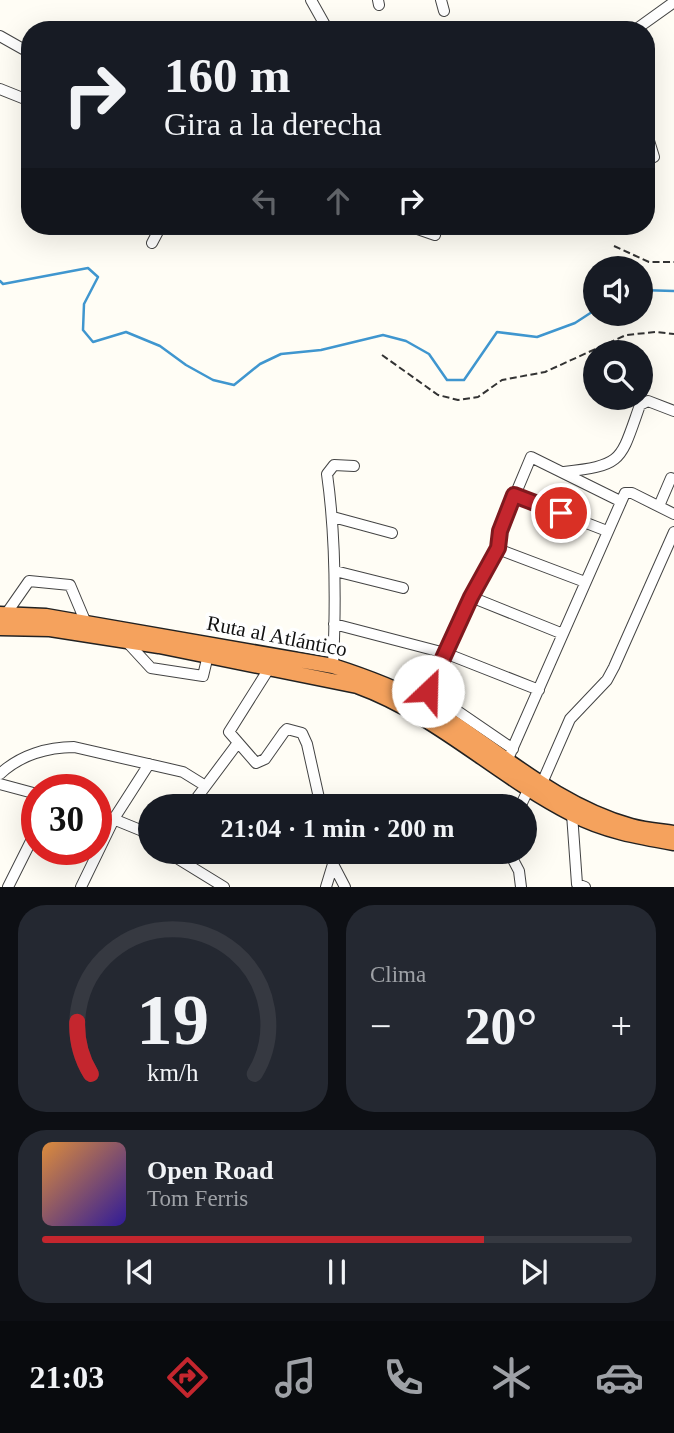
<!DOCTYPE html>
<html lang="es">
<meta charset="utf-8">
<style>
:root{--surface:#171b24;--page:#242831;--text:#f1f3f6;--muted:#9ea1a6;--line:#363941;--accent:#c4262e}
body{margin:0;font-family:Georgia,serif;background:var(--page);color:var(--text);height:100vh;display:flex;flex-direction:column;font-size:26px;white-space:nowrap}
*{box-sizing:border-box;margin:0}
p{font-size:23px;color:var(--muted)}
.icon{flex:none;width:38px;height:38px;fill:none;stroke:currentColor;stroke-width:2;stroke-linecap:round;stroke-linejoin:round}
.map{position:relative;height:887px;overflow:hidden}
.details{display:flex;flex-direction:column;gap:18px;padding:18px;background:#0d0f14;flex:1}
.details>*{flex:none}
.top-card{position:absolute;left:21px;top:21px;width:634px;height:214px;border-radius:28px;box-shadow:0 7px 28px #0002;background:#171b24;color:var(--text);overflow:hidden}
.tools{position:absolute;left:583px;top:256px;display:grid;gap:14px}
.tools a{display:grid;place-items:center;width:70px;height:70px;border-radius:50%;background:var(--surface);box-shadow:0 7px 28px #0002;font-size:35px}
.speed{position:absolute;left:21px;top:774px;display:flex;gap:14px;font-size:35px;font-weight:700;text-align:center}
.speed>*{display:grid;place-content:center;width:91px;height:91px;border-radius:50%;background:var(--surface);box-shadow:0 7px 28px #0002;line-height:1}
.speed .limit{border:10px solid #d22;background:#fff;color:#111}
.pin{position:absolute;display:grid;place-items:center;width:60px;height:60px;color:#fff;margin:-30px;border:4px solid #fff;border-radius:50%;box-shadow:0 2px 7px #0007}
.me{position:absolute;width:77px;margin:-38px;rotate:24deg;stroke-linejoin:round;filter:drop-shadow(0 0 5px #0008)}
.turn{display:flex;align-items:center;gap:24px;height:147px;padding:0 28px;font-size:32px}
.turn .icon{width:91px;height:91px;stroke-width:2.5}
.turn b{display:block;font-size:49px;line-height:60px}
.lanes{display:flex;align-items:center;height:66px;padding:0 28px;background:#0003;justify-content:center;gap:35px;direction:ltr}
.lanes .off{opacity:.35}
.big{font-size:52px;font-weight:600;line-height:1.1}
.details .widget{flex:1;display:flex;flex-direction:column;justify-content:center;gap:10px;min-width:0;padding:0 24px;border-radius:28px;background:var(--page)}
.details .dial{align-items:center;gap:0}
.dial svg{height:182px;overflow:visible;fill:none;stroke:var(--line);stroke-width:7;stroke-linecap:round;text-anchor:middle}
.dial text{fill:var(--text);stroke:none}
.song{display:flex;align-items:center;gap:21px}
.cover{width:84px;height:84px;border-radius:10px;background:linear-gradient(135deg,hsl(30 70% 55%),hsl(250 70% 35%))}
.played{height:7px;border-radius:4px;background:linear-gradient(90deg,var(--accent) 75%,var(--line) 75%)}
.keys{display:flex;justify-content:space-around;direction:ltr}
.heat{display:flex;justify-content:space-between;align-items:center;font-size:38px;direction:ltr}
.details .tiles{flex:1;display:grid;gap:18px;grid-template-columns:1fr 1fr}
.widget:last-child{grid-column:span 2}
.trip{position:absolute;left:138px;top:794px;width:399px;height:70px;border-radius:35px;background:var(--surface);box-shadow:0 7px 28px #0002;font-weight:600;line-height:70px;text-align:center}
.menu{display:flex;height:112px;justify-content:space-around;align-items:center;background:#090b0e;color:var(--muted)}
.menu .icon{width:49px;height:49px}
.menu .on{color:var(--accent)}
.menu b{font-size:32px;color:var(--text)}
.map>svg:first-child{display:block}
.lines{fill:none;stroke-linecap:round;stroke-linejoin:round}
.stream{stroke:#3f96cf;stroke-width:2.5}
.minor-casing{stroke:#444;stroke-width:12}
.highway-casing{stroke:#222;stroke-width:17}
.path{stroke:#333;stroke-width:2;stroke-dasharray:7 3.5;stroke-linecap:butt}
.minor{stroke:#fff;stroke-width:10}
.highway{stroke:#f5a25d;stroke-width:14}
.route-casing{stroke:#7f191e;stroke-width:18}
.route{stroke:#c4262e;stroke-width:12}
.labels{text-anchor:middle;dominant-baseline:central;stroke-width:7;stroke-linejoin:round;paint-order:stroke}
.street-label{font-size:21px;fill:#111;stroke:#fff}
</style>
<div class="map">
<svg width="674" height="887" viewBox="0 0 674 887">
<rect width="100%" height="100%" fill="#fffdf5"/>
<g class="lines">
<path class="stream" d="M0,281L3,284L88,268L98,277L84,304L83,330L93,342L126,332L160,346L186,365L213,380L234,385L260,364L281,354L321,350L383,335L406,341L429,354L447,380H464L497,332L537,337L575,323L595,310
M640,290L674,291"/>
<g class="minor-casing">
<path id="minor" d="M311,0L325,25L336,30
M378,0L379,5
M441,0L444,11
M635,30L674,2
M0,36L30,53
M0,89L30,101
M646,131L654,157
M409,226L435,235L437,226
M152,243L161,226
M564,472C624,465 620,461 640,405L648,401L674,411
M514,495L607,531
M659,506L671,478
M333,517L392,533
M498,549L585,582
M335,571L403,588
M471,597L563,634
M6,614L29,581L70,585L86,623
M334,624L445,653L539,690
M127,642L151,668L203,676L208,655
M333,666C336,602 336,538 327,474L334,465L354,466
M270,667L229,732L256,763L265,759L284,732L287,729L302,733L307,744L321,807
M428,691L513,749
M422,703L471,597L498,549L500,531L531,457L620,501
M507,761L625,493H632L674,514
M0,774C20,755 48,747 74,747L183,772L204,785
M542,783L570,719L607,680L614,667L674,532
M0,784L37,794
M190,807L237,744
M520,807L529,788
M96,812L150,834
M572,814L577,884L585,887
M167,852L224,887
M491,852H501
M509,852L519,871L521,887
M333,864L345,887
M8,887L37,829
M81,887L115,817L149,764
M326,887L333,864L331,852"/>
</g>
<g class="highway-casing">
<path id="highway" d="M0,614L46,616L86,623L333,666C364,676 395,687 423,703C492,744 552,804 631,826C645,830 660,831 674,833
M0,628L50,629L159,646L357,686C437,715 497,776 572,814C604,831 639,837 674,843"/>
</g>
<path class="path" d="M614,246L649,262H674
M382,355L438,395L458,400L478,397L502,380L545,372L626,335L656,332L674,334"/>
<use href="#minor" class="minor"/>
<use href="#highway" class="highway"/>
</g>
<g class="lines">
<g class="route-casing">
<path id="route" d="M428,691L471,597L498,548L500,531L514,495L561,513"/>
</g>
<use href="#route" class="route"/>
</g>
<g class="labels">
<g class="street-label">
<text transform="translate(277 636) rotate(11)">Ruta al Atlántico</text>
</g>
</g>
</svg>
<div class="tools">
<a><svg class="icon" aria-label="sound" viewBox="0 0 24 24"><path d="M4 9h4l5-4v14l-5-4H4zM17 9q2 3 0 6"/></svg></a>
<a><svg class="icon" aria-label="search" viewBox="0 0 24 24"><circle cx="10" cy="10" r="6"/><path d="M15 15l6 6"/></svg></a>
</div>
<div class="speed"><div class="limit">30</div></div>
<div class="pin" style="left:561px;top:513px;background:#d93025"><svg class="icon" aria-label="arrive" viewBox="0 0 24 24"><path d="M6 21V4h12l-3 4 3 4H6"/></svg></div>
<svg class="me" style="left:428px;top:691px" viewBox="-20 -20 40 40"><circle r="19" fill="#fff"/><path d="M0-13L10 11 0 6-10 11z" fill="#c4262e"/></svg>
<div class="trip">21:04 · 1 min · 200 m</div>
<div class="top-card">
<div class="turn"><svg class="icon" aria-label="right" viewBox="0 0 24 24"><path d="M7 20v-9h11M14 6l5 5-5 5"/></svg><div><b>160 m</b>Gira a la derecha</div></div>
<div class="lanes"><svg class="icon off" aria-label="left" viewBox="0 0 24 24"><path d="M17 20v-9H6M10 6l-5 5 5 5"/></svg><svg class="icon off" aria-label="ahead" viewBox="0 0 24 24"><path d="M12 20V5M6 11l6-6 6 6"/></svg><svg class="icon" aria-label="right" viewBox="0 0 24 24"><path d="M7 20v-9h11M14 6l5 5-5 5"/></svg></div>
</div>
</div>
<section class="details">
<div class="tiles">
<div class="widget dial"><svg viewBox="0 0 100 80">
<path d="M14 69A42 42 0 1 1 86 69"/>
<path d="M14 69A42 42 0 0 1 8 46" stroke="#c4262e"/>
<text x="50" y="56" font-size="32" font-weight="700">19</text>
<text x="50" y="72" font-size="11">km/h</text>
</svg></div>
<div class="widget"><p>Clima</p>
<div class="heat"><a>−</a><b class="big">20°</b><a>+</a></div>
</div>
<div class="widget">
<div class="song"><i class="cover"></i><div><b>Open Road</b><p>Tom Ferris</p></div></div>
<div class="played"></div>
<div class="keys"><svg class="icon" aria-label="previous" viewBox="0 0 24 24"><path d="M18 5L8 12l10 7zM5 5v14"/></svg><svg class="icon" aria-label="pause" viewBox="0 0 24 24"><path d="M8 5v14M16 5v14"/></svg><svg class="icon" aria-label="next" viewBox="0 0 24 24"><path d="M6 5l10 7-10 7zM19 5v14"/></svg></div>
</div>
</div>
</section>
<nav class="menu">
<b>21:03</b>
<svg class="icon on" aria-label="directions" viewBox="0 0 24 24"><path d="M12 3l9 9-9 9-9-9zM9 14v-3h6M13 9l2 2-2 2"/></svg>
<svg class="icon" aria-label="music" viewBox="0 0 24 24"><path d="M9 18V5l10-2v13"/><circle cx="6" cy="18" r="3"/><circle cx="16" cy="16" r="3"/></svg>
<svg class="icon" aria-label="phone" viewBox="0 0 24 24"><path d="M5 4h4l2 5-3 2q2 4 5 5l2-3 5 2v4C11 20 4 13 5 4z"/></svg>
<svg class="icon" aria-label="climate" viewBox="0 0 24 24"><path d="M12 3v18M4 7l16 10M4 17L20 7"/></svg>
<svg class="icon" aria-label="car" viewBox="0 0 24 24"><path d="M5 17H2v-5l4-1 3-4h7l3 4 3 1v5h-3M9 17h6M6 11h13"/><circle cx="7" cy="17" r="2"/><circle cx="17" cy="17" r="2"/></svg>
</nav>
